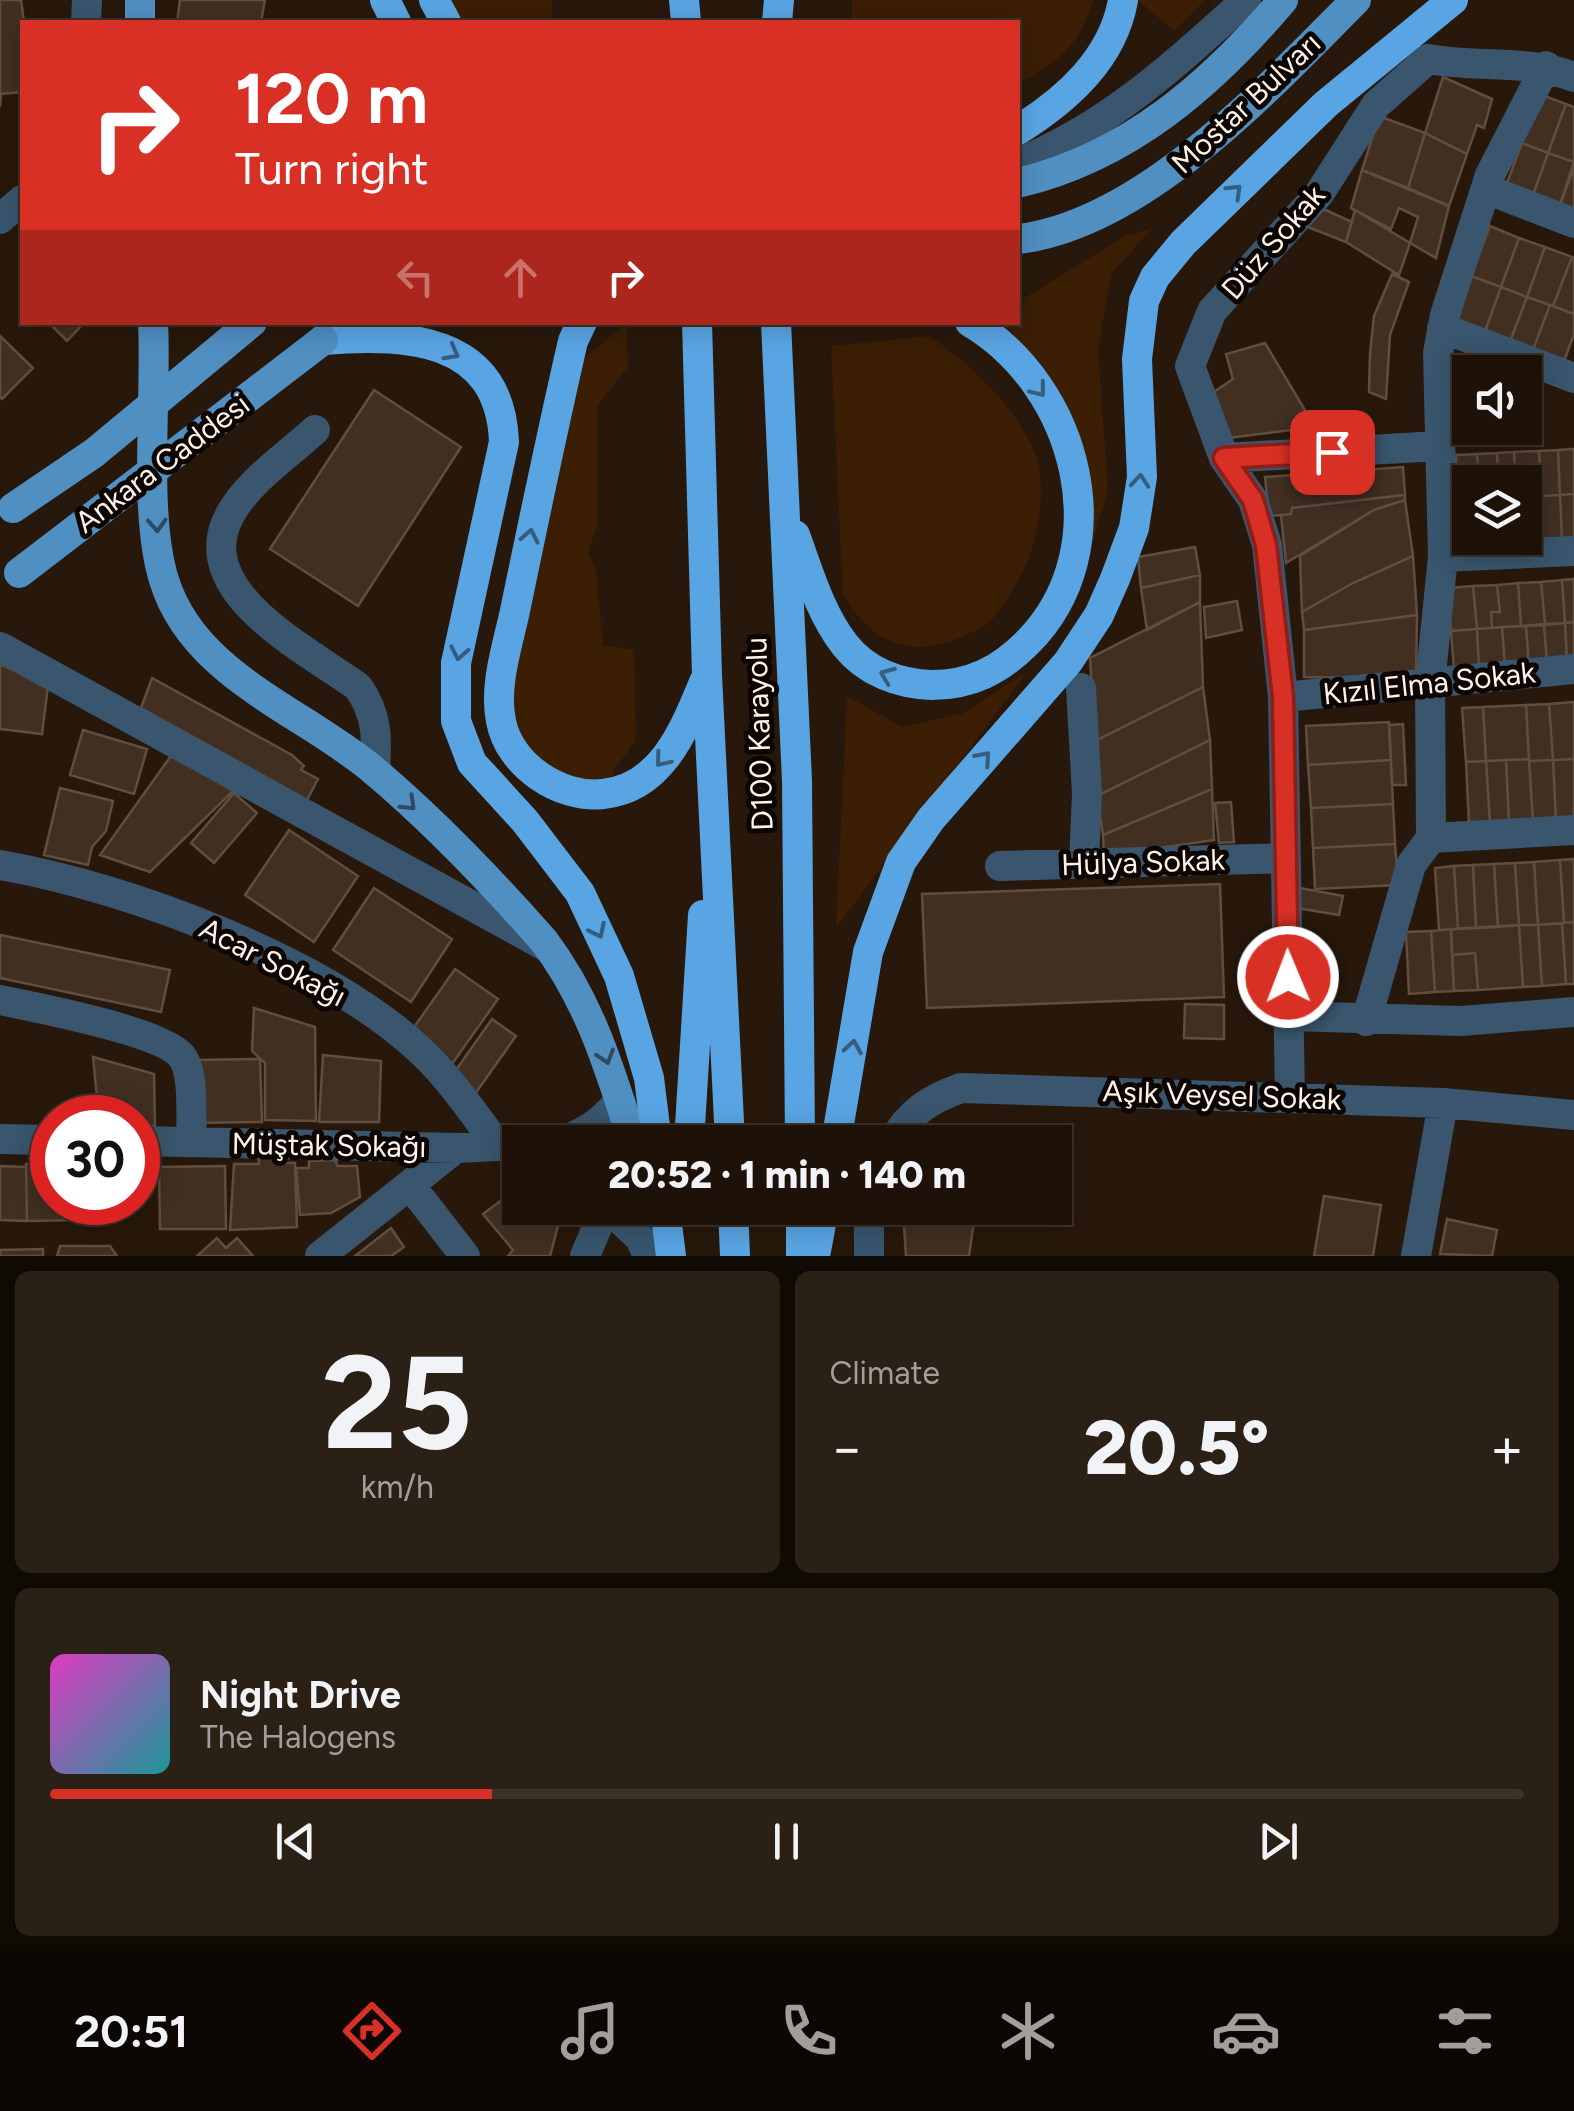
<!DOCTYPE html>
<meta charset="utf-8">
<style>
:root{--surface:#1e1208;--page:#2b2016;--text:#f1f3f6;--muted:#a19e9c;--line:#3c3229;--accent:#d93025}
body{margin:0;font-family:Figtree,sans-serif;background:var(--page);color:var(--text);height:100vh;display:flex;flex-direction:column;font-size:38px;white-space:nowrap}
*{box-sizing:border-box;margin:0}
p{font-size:32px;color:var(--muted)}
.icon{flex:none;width:55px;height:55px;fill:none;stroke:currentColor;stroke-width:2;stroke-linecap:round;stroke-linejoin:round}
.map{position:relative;height:1256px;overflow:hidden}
.sheet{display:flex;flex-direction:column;gap:15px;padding:15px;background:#100a04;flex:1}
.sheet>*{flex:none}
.hud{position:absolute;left:20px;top:20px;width:1000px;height:305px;border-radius:0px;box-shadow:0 5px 25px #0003,0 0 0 2px var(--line);background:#d93025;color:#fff;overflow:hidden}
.controls{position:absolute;left:1452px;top:355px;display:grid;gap:20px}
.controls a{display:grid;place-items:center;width:90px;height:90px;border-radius:0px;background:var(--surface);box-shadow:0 5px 25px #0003,0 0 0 2px var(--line);font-size:50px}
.speed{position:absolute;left:30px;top:1095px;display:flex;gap:20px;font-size:50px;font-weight:700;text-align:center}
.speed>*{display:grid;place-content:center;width:130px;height:130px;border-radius:50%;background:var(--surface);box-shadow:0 5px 25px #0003,0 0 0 2px var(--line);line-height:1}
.speed .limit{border:15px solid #d22;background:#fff;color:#111}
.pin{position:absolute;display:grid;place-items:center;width:85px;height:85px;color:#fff;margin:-42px;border-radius:20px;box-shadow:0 5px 15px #0006}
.me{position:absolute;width:110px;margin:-55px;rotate:359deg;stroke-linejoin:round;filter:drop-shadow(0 0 8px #0008)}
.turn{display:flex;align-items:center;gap:35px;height:210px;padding:0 50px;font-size:45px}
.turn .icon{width:130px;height:130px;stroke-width:2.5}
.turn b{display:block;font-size:70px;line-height:85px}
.lanes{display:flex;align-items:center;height:95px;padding:0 50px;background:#0003;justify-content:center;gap:50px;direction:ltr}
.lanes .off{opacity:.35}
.big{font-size:75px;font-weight:800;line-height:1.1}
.sheet .tile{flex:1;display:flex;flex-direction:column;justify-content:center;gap:15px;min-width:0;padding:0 35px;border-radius:15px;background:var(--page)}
.sheet .dial{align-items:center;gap:0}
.dial b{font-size:130px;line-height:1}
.song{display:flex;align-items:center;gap:30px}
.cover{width:120px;height:120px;border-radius:15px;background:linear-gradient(135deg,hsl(310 70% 55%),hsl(180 70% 35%))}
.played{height:10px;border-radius:5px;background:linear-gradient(90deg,var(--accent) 30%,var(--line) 30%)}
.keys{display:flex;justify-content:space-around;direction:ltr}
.heat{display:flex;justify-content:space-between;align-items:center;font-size:55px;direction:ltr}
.sheet .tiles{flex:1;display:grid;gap:15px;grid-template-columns:1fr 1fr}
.tile:last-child{grid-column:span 2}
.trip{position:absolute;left:502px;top:1125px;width:570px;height:100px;border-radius:0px;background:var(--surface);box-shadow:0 5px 25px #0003,0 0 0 2px var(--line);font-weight:800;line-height:100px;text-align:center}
.menu{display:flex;height:160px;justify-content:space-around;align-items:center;background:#0c0703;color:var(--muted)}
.menu .icon{width:70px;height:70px}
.menu .on{color:var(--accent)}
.menu b{font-size:45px;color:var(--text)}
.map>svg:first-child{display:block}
.green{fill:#3b1e04}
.building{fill:#412f22;stroke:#614e40;stroke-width:2.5}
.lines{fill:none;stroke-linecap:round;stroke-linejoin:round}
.minor{stroke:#39566e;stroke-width:30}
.major{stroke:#508fc2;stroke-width:30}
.highway{stroke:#59a5e3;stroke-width:30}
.major-bridge{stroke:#508fc2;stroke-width:30}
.oneway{stroke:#365d7e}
.oneway2{stroke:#2e4a62}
.route-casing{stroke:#8d1f18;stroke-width:25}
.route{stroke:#d93025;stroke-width:18}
.labels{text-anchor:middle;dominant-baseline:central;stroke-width:10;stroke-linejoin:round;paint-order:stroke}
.street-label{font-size:30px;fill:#fef2e9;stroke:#0c0502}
</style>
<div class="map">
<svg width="1574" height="1256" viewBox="0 0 1574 1256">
<rect width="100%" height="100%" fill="#28180b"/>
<path class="green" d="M443,0H552V22H458Z
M852,0H1093C1080,46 1059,61 1018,84V22H852Z
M1138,0H1205L1174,31Z
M1153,228L1111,274L1098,349L1108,491L1087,559L1084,460L996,329L999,323L1018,322V302L1125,236Z
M627,323L628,367L597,406V527L588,551L596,570L603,645L634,650L636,740L614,770L612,787L574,789L514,734L509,704L581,361Z
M929,336C972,364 1035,423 1040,476C1045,526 1026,579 994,617C987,626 973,632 962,637C911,659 869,643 843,593L831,346Z
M1028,671L836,928L847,696L902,727L963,713Z"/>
<path class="building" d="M0,0H21L24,22L22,92L1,94L0,107Z
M180,0H265L261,22H177Z
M1443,77L1492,99L1484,128L1477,125L1467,154L1425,133Z
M1539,94L1566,104L1548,153L1522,143Z
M1566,104L1574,107V162L1548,153Z
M1379,116L1425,133L1408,188L1362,170Z
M1425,133L1467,154L1449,206L1408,188Z
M1522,143L1548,153L1532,198L1505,188Z
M1548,153L1574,162L1559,208L1532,198Z
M1574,167V213L1559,208Z
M1362,170L1449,206L1436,258L1410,243L1418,217L1399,208L1391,229L1351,208Z
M1319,207L1352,222L1346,242L1305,226Z
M1355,210L1410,243L1399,275L1346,242Z
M1490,226L1519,238L1501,287L1471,276Z
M1519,238L1545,247L1527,297L1501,287Z
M1545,247L1572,257L1553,306L1527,297Z
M1572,257L1574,258V314L1553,306Z
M1392,274L1409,282L1390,335L1386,399L1369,392L1370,354L1374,316Z
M1471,276L1501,287L1483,337L1453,325Z
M1501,287L1527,297L1508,347L1483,337Z
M1527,297L1550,305L1531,355L1508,347Z
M1550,305L1574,314V334L1562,367L1531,355Z
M48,322H85L67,341Z
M0,336L33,368L2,399L0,397Z
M1265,343L1315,427L1228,438L1208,396L1233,379L1226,354Z
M1449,385H1470V428L1505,430L1451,431Z
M374,390L461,447L358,606L270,549Z
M1574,449V494L1560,495L1558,450Z
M1558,450L1560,495L1541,496L1539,451Z
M1539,451L1541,496L1525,497V482H1516L1514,452Z
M1514,452L1516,482H1498L1497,453Z
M1497,453L1498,482H1479L1477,454Z
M1477,454L1479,482H1470V499L1458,500L1456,455Z
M1403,467L1405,495L1292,508L1291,514L1269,516L1265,477Z
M1574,494V539H1562L1560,495Z
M1405,495V500L1374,510L1286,563L1281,515L1291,514L1292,508Z
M1560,495L1562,539L1543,540L1541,496Z
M1541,496L1543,540L1519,541L1525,538V497Z
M1470,499V538H1481L1482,543L1461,544L1458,500Z
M1405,500L1413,556L1353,583L1302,612L1300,556L1374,510Z
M1195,547L1200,575L1141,588L1138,557Z
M1413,556L1417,615L1304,630L1302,612L1353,583Z
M1200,575V602L1147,630L1141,588Z
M1574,579V622L1565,623L1562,580Z
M1562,580L1565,623L1545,624L1541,582Z
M1541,582L1545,624L1521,626L1518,583Z
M1518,583L1521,626L1492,628L1491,612H1500L1497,585Z
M1497,585L1500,612H1491L1492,628L1477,629L1473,586Z
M1473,586L1477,629L1451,631L1447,588Z
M1237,601L1242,630L1206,638L1204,607Z
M1200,602L1203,687L1095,741L1090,658Z
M1417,615L1416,679L1304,677V630Z
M1574,622V662H1567L1565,623Z
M1565,623L1567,662L1547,663L1544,625Z
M1544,625L1547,663L1529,665L1526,626Z
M1526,626L1529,665L1505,666L1502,627Z
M1502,627L1505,666L1479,668L1477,629Z
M1477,629L1479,668L1454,670L1451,631Z
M0,664L48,686L42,734L0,729Z
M152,678L292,755L304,766L301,770L318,779L307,800L141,708Z
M1203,687L1210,740L1097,796L1095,741Z
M1574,702V759L1553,760L1549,704Z
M1549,704L1553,760L1529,761L1526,705Z
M1526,705L1529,759L1486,761L1483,707Z
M1483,707L1486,761L1466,762L1462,708Z
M1389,722L1391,760L1308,765L1306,726Z
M1403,724L1406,785H1392L1389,725Z
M83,730L147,749L134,794L70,775Z
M1210,740L1212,789L1103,835L1097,796Z
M173,753L233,791L150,872L100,855Z
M1529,759L1533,821L1509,822L1506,760Z
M1574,759V819L1556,820L1553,760Z
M1391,760L1393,804L1311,808L1308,765Z
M1506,760L1509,822L1490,823L1486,761Z
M1553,760L1556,820L1533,821L1529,761Z
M1486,761L1490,823L1469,824L1466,762Z
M60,788L113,801L106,831L92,847L88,865L44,855Z
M1212,789L1214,840L1104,856L1103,835Z
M234,793L257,813L214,863L191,843Z
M1231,802L1234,842L1219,843L1215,803Z
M1393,804L1395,844L1313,848L1311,808Z
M289,830L358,876L314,942L245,895Z
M1395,844L1398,885L1315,889L1313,848Z
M1574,859V922L1564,923L1560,860Z
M1560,860L1564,923L1538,925L1534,862Z
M1534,862L1538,925H1519L1515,863Z
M1515,863L1519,925L1498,927L1494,864Z
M1494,864L1498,927L1476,928L1473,865Z
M1473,865L1476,928L1458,929L1454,866Z
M1454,866L1458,929L1439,930L1435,868Z
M1220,884L1224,997L927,1008L922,894Z
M374,888L452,939L411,1002L333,950Z
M1300,888L1343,896L1339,915L1297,908Z
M1574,922V984H1566L1562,923Z
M1562,923L1566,984L1542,986L1538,925Z
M1519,925L1523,987L1478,990L1475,953L1452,955L1451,929Z
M1519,925H1538L1542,986L1523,987Z
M1451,929L1454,991L1435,992L1431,931Z
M1431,931L1435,992L1409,994L1406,932Z
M0,935L170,970L161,1012L0,978Z
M1475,953L1478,990L1454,991L1452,955Z
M455,969L498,999L452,1064L410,1033Z
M1185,1004L1224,1005V1039L1184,1038Z
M254,1008L315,1027L316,1121L265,1120V1063L252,1051Z
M492,1019L516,1036L475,1094L451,1077Z
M323,1055L381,1061L379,1122H319Z
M93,1057L154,1074L155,1126L138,1125V1118H99Z
M260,1059L262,1122L196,1123L195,1060Z
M258,1154L273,1155V1163H295L297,1227L230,1230L234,1164H259Z
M336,1160L337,1166H357L360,1197L331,1213L300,1215L296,1168H309V1161Z
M52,1163V1202H85V1220L27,1221L26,1164Z
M0,1166L26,1167L27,1221L0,1220Z
M225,1166L226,1229H160L159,1167Z
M519,1187L520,1208H556L561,1215L550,1256H508L513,1250L483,1214Z
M1324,1196L1381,1205L1373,1256H1314Z
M976,1208L969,1256H906L903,1211Z
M1447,1219L1497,1230L1492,1256L1440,1254Z
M391,1228L404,1247L391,1256H355Z
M217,1238L226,1248L237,1238L253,1256H197Z
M60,1246H110L117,1256H57Z
M43,1249V1256H0V1250Z"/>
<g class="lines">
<path class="minor" d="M86,22L87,0
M1018,163C1108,126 1175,65 1246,0
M1486,189L1574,223
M0,219L22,200
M1442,328L1574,378
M315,430C290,453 256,476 236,505C178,587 305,648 358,687C378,715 377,739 375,772
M1224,458L1439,446
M1443,557L1574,551
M0,647L547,947
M1081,688L1087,794L1084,863
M1283,697L1574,669
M1431,838L1430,684L1443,557L1438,353L1445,315L1490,175L1546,66
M1431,838L1574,830
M0,865C129,887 329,962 424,1054C451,1080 473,1113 496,1143
M1000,866L1286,858
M0,1000C34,1007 166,1032 183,1058C195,1077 190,1119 192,1142
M1289,1016L1461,1021L1574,1012
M1366,1021L1411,865L1431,838
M1290,1097L1283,697L1267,545L1253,500L1224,458L1190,366L1212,311L1319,194L1376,105L1428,59C1477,68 1528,59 1574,77
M0,1139L52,1140
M138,1141L456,1148L520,1145
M555,1142C582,1137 602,1122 619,1101
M893,1142C908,1113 930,1099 961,1088L1443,1103L1574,1115
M410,1185L465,1256
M608,1208L640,1238L648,1256
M320,1256L456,1148
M585,1256L605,1208
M869,1256V1208
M1416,1256L1443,1103"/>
<path class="major" d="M140,22V0
M1018,183C1128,157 1211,85 1283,0
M1018,239C1144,224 1270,86 1356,0
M153,322C157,397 143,513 164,580C193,675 301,710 372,769C434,821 491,881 544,941C590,1002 610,1070 633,1142"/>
<path class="highway" d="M385,0L396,22
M434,0L446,22
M684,0L686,22
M777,22L779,0
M1018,130C1066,100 1113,59 1123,0
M582,322L573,341C553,428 535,514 517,601C510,639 493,683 501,721C509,765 560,799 603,794C662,788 684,730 704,682
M697,322L707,675L730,1142
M776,322L797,781L800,1142
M323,340C404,333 500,336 504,442L456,663V721L472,763L525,821L580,893L619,976L649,1078L657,1142
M795,535C809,573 820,613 845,645C866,672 899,684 932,685C971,685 1000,670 1027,643C1121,549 1078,386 970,322
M689,1142L703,915
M836,1142L868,952L901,862L931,819L1068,662L1099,615L1115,579L1134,528L1142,477L1137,359L1144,301L1155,277L1183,243L1326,104L1453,0
M665,1208L671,1256
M733,1208L735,1256
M801,1208V1256
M815,1256L824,1208"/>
<path class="major-bridge" d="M13,508L94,453L252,322
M19,573L323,340"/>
</g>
<defs><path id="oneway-chevron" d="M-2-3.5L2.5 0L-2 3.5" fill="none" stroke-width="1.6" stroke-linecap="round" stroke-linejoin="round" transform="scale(2.5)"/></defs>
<g class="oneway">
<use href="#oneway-chevron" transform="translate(1235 191) rotate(-44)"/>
<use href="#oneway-chevron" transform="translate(452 353) rotate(29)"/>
<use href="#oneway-chevron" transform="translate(1039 390) rotate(52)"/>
<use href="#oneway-chevron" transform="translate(1140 481) rotate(-85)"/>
<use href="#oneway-chevron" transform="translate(530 536) rotate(-79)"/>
<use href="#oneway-chevron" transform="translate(459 653) rotate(101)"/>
<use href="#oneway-chevron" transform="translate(887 675) rotate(-158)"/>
<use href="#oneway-chevron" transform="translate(984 758) rotate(-49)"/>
<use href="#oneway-chevron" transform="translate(662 760) rotate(129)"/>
<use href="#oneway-chevron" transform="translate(598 931) rotate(64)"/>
<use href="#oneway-chevron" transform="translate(853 1047) rotate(-81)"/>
</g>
<g class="oneway2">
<use href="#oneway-chevron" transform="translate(157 525) rotate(87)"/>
<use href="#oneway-chevron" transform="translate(409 804) rotate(44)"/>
<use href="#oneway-chevron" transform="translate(606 1057) rotate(73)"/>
</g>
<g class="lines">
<g class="route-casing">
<path id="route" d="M1288,977L1283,697L1266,545L1253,500L1224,458L1332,452"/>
</g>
<use href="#route" class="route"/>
</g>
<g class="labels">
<g class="street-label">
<text transform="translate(1246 103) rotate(-43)">Mostar Bulvarı</text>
<text transform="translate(1273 242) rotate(-49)">Düz Sokak</text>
<text transform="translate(162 463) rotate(-37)">Ankara Caddesi</text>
<text transform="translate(1429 683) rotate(-6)">Kızıl Elma Sokak</text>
<text transform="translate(759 734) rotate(-92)">D100 Karayolu</text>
<text transform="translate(1143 862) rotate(-2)">Hülya Sokak</text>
<text transform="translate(273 962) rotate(27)">Acar Sokağı</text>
<text transform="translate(1222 1095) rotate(2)">Aşık Veysel Sokak</text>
<text transform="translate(329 1145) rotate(1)">Müştak Sokağı</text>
</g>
</g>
</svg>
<div class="controls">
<a><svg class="icon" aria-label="sound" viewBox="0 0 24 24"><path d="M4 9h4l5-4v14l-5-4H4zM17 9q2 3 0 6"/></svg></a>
<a><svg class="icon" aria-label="layers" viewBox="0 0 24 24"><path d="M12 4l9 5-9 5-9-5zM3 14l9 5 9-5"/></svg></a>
</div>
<div class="speed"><div class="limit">30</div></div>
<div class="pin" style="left:1332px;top:452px;background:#d93025"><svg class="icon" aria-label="arrive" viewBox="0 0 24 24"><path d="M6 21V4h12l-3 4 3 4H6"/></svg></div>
<svg class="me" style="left:1288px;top:977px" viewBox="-20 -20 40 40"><circle r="17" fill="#d93025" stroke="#fff" stroke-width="3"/><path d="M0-11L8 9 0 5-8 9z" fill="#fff"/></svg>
<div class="trip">20:52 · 1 min · 140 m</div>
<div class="hud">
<div class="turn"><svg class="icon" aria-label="right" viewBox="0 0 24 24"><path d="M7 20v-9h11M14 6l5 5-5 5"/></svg><div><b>120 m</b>Turn right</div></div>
<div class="lanes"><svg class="icon off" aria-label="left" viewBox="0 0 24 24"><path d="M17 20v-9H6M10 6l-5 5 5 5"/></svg><svg class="icon off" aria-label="ahead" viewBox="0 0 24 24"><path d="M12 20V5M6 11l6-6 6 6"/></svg><svg class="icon" aria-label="right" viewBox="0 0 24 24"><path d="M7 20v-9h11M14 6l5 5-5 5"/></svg></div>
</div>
</div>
<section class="sheet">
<div class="tiles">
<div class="tile dial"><b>25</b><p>km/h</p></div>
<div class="tile"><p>Climate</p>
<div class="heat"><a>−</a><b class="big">20.5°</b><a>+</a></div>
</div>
<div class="tile">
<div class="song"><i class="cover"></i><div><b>Night Drive</b><p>The Halogens</p></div></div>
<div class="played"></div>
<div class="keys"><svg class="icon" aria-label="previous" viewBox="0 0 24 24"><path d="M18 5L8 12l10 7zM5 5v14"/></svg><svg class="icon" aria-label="pause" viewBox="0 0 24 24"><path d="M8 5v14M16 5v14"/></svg><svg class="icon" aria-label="next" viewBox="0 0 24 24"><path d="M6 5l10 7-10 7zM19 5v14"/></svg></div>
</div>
</div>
</section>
<nav class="menu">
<b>20:51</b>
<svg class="icon on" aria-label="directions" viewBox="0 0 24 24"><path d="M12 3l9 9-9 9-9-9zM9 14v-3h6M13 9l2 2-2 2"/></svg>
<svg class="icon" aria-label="music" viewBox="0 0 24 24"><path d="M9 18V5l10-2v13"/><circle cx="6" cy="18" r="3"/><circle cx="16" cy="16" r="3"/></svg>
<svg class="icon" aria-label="phone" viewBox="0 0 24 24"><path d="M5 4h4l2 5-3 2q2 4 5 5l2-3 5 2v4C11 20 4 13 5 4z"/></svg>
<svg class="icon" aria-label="climate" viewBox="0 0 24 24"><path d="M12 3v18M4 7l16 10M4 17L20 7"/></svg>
<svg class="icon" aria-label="car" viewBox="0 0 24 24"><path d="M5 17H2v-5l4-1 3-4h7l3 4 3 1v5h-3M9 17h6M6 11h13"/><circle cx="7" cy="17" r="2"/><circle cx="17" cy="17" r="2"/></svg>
<svg class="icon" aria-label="filters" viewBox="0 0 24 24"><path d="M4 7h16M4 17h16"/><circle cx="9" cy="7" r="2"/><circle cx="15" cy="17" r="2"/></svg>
</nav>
